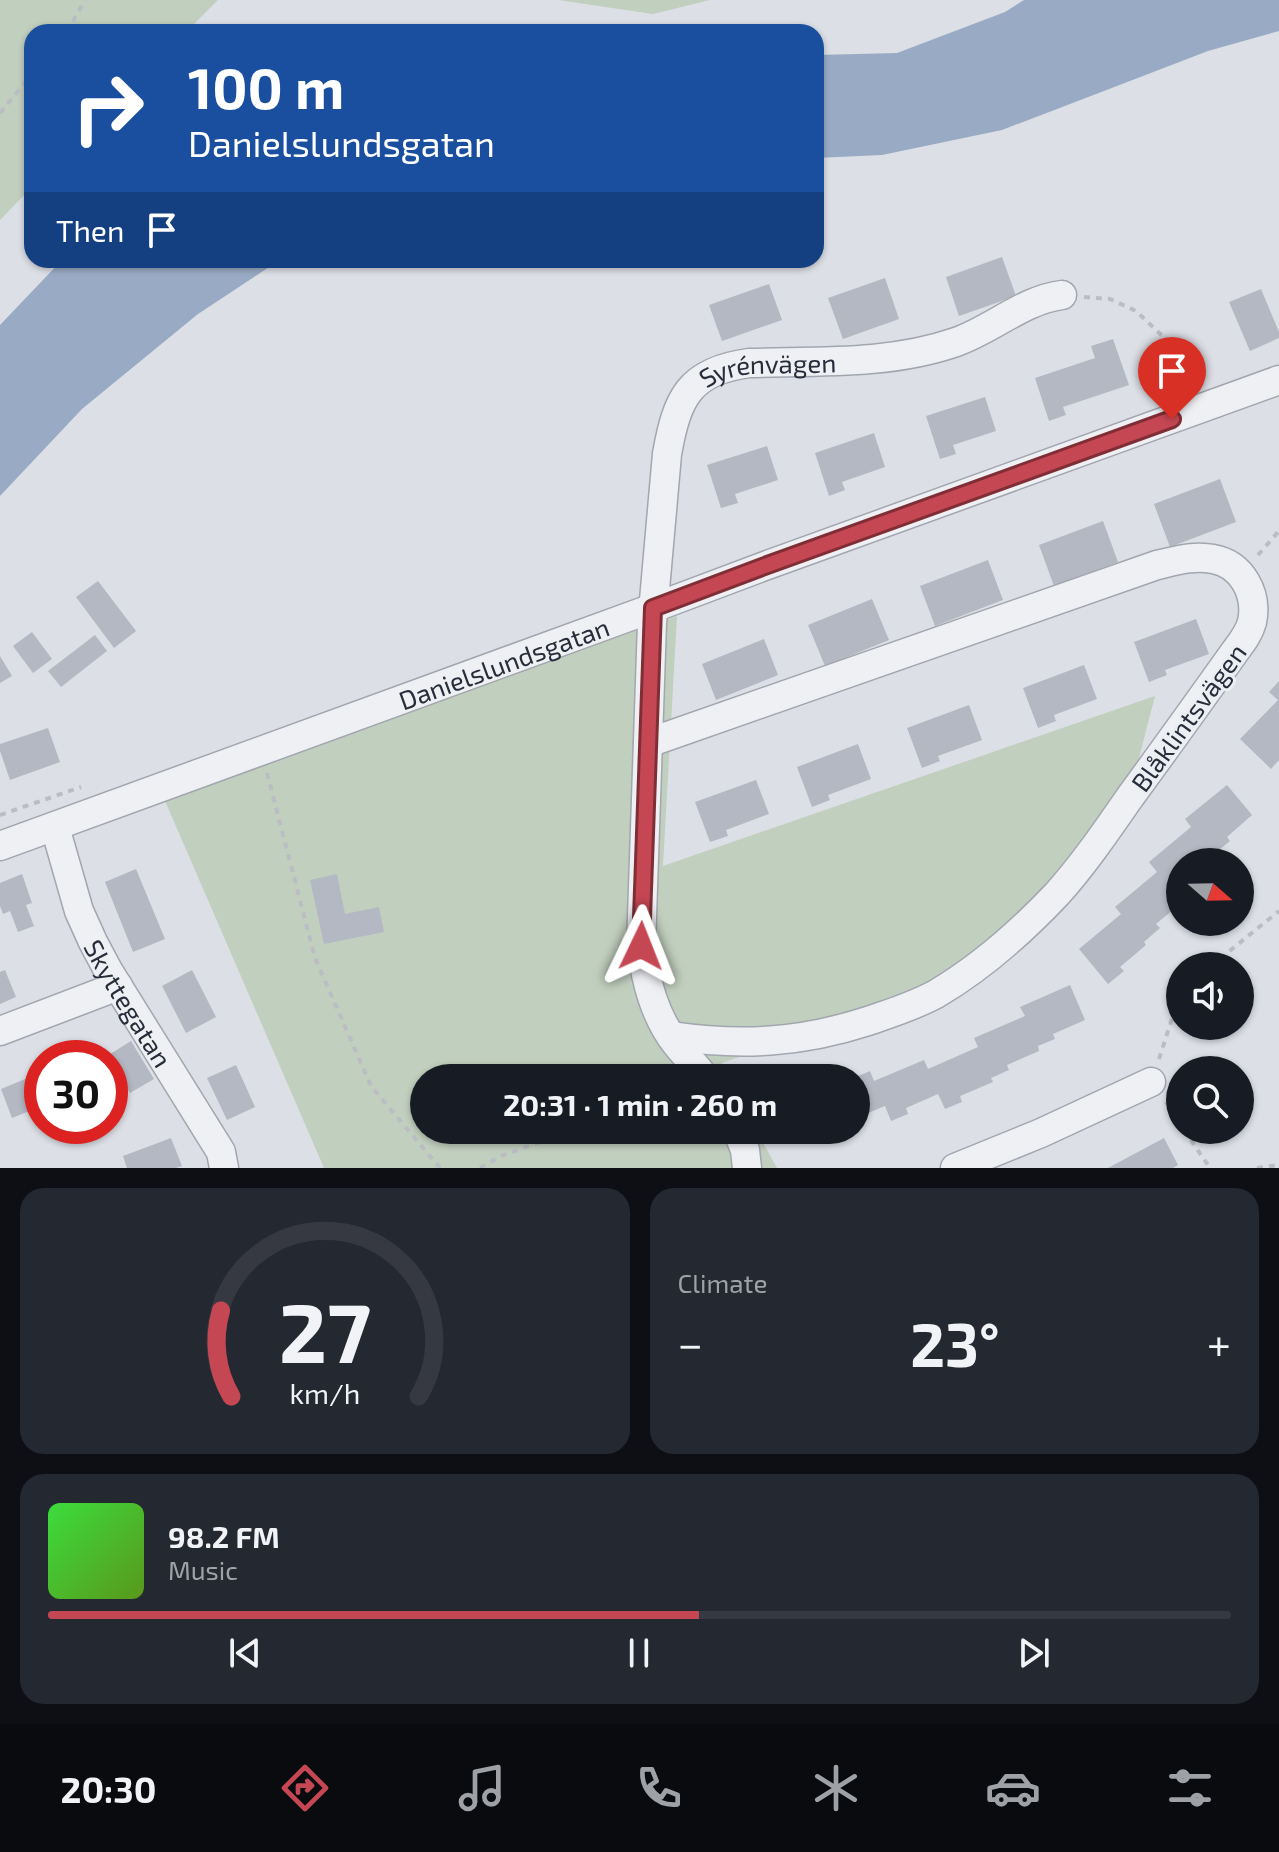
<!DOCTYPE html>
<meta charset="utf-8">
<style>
:root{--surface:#171b24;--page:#242831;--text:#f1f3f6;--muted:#9ea1a6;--line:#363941;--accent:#c54753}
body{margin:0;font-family:"Exo 2",sans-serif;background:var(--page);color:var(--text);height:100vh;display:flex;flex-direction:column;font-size:30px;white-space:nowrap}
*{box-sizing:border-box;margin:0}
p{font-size:26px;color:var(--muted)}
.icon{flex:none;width:44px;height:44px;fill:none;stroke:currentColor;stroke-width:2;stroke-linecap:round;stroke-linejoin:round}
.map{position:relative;height:1168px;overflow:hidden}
.sheet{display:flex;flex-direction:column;gap:20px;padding:20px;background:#0d0f14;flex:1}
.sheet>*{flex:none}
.banner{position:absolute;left:24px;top:24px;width:800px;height:244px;border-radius:24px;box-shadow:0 2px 6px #0004;background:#1a4fa0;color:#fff;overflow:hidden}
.needle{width:52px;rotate:110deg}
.buttons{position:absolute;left:1166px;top:848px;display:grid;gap:16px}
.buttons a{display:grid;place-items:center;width:88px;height:88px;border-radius:50%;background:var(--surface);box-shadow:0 2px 6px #0004;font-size:40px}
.speed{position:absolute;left:24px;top:1040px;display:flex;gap:16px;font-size:40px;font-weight:700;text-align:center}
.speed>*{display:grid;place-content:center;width:104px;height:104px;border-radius:50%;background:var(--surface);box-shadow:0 2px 6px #0004;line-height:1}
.speed .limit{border:12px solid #d22;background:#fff;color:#111}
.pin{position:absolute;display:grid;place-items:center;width:68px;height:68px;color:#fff;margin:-82px -34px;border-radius:50% 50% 50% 0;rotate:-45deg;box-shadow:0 0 8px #0007}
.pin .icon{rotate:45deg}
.me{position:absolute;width:88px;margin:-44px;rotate:2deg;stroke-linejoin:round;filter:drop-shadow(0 0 6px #0008)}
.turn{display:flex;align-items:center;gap:28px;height:168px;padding:0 32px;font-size:36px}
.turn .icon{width:104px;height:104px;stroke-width:2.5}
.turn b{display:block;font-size:56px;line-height:68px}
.then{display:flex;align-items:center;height:76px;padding:0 32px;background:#0003;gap:16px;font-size:30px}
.big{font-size:60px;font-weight:700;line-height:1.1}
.sheet .card{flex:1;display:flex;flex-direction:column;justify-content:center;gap:12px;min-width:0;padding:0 28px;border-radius:24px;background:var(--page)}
.sheet .dial{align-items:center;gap:0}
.dial svg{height:208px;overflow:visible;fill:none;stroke:var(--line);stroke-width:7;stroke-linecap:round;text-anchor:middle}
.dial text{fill:var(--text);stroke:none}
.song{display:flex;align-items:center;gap:24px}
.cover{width:96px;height:96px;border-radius:12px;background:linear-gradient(135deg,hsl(120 70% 55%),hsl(90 70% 35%))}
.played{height:8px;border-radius:4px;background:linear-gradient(90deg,var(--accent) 55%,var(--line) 55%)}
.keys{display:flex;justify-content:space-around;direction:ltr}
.heat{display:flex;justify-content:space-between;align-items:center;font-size:44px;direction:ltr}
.sheet .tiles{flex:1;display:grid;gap:20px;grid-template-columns:1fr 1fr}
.card:last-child{grid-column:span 2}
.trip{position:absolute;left:410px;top:1064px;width:460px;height:80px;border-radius:40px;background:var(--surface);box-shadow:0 2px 6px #0004;font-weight:700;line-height:80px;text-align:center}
.menu{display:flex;height:128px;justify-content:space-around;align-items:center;background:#090b0e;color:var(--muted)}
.menu .icon{width:56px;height:56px}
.menu .on{color:var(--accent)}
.menu b{font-size:36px;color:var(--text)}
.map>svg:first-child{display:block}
.green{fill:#c1cfbe}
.water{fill:#99abc4}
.building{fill:#b4b8c2}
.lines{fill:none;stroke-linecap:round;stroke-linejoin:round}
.minor-casing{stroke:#a2a6af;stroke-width:31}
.path{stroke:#bbbdc4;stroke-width:4;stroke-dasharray:6 6;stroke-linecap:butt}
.minor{stroke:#eff0f4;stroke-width:28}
.route-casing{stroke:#802e36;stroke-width:20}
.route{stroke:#c54753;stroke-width:14}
.labels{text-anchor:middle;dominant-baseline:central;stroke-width:6;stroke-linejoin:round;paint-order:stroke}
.street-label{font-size:26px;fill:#272d3b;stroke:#ebeef3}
</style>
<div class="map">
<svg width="1279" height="1168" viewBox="0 0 1279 1168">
<rect width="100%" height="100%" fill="#dcdfe5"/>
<path class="green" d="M0,0H218L186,32H32V187L0,220Z
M558,0H710L653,14Z
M677,616L663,866L1155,696L1133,781L1042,898L934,987L722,1063L729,1078H424V1130H756L777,1168H324L162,794L225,776Z"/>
<path class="water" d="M1024,0H1279V31L1208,51L1002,130L882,155L816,158V55L897,53L1005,12Z
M62,260H280L198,314L82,409L0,496V325Z"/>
<path class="building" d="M1002,257L1016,296L959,316L946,277Z
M885,278L899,319L843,339L828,298Z
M769,284L782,320L722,341L709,305Z
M1261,289L1279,332V338L1250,351L1229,302Z
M1113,339L1129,385L1063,407L1066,415L1049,421L1035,378L1095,358L1091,346Z
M985,397L996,431L953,445L956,454L940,459L926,416Z
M874,433L885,467L842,482L845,490L829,496L815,453Z
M767,446L778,480L735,494L738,503L721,508L707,465Z
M1220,479L1236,522L1170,547L1154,504Z
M1103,521L1118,562L1054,586L1039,545Z
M988,560L1003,600L935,626L920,586Z
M98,581L136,631L114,648L76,597Z
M872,599L889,640L825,666L808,625Z
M1196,619L1209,654L1165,670L1167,675L1149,682L1134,642Z
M32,632L52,659L33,673L13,646Z
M95,635L107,651L61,687L48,671Z
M764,639L778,675L716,700L702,664Z
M0,656L12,676L0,683Z
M1084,665L1097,699L1054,715L1056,721L1038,728L1023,688Z
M1279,681V760L1271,769L1240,739L1278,700L1269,692Z
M969,705L982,740L938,756L940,761L922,768L907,728Z
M48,728L60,762L10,780L0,751V744Z
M858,744L871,779L828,795L830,800L812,807L797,767Z
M756,780L769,814L726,830L728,836L710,842L695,802Z
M1227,785L1252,815L1227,837L1230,841L1213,855L1216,858L1212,862H1180V896L1178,897L1180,904L1156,924L1160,928L1144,942L1146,945L1120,967L1124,971L1108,984L1079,949L1121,914L1115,907L1157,872L1149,862L1191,827L1185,819Z
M136,869L165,939L133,952L105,882Z
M22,874L32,903L26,905L34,926L18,932L10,911L3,914L0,906V883Z
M337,874L345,914L379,907L384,932L324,944L310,880Z
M5,970L16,997L0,1004V972Z
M192,970L216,1017L186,1033L162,986Z
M1070,985L1085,1020L1053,1034L1055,1039L1038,1046L1039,1051L1007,1065L1009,1070L991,1078L993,1082L960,1096L962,1102L945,1109L938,1094L906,1108L908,1114L891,1121L885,1106L856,1118V1077L870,1071L874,1081L924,1060L928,1069L978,1047L974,1038L1025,1016L1020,1007Z
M131,1041L154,1079L130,1093L107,1056Z
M236,1065L255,1107L227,1120L207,1078Z
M42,1072V1106L12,1118L1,1089Z
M778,1130H799L802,1136L784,1144Z
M171,1138L182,1166L176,1168H127L123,1156Z
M1164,1138L1178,1165L1173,1168H1108Z"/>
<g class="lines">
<g class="minor-casing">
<g id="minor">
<path d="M648,743L1157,565C1175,561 1194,555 1213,559C1242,564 1258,594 1252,622C1249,633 1243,641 1236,650C1201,699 1166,748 1130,797C1107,830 1084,864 1057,894C1022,931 980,968 936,994C914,1006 891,1013 868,1021C800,1043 742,1046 671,1036"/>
<path id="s1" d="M55,827L79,911L93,942L109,972L221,1152L224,1168"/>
<path id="s2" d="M0,846L653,608L762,567L1279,380"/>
<path d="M0,1031L118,986"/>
<path id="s3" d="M705,1078C696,1066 686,1056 677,1045C654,1016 646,981 641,946L652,623L667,454C677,398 689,371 749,363C818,361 890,365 956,342C993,329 1023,300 1062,295"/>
<path d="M737,1130L745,1150L747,1168"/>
<path d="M955,1168L1041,1133L1151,1082"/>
</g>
</g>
<path class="path" d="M67,32L85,0
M0,113L32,74
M1084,297L1110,299L1136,311L1209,380
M1258,555L1279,531
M267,773L315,958L371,1086L440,1168
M0,815L81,787
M1211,966L1279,911
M1159,1059L1180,994
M1166,1102L1180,1123
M1184,1130L1210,1168
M480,1168L501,1156L574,1130
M1257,1168L1279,1165"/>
<use href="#minor" class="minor"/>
</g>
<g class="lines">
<g class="route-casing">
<path id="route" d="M641,946L653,608L762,567L1172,419"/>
</g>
<use href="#route" class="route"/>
</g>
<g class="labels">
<g class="street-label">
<text stroke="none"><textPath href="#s3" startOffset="796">Syrénvägen</textPath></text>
<text stroke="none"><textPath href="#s2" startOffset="536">Danielslundsgatan</textPath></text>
<text transform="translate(1188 717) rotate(-54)">Blåklintsvägen</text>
<text stroke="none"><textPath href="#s1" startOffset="192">Skyttegatan</textPath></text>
</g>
</g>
</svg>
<div class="buttons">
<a><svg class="needle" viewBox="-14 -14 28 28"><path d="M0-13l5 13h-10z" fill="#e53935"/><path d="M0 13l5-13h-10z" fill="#9ea1a6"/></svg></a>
<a><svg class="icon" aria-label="sound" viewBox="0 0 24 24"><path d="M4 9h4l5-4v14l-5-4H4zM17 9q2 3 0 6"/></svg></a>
<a><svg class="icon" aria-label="search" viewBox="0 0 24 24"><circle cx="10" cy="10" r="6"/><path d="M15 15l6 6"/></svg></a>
</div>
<div class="speed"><div class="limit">30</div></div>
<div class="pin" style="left:1172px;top:419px;background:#d93025"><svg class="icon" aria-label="arrive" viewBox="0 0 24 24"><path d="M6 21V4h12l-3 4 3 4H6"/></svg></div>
<svg class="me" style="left:641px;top:946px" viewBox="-20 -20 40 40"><path d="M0-17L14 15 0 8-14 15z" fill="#c54753" stroke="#fff" stroke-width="4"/></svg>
<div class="trip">20:31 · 1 min · 260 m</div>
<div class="banner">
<div class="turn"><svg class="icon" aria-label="right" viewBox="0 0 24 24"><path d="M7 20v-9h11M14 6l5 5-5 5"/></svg><div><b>100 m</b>Danielslundsgatan</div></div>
<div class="then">Then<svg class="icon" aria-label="arrive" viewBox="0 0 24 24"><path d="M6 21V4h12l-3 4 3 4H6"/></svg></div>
</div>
</div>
<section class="sheet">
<div class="tiles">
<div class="card dial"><svg viewBox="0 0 100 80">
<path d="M14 69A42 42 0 1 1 86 69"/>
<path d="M14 69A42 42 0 0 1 10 36" stroke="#c54753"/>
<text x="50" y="56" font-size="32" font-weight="700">27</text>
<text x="50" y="72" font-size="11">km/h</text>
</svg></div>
<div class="card"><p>Climate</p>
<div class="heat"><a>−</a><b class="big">23°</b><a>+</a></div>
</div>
<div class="card">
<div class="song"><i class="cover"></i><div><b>98.2 FM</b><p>Music</p></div></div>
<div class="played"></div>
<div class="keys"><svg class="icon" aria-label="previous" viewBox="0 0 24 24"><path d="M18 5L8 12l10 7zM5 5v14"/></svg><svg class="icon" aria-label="pause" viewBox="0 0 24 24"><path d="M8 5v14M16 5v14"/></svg><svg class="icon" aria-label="next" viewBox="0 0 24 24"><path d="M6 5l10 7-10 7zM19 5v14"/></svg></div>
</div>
</div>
</section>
<nav class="menu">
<b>20:30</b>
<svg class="icon on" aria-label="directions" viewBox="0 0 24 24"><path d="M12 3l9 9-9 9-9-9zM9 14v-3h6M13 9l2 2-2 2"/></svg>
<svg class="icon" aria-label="music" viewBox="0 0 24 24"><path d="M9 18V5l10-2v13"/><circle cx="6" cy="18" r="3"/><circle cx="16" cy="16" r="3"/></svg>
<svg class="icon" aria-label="phone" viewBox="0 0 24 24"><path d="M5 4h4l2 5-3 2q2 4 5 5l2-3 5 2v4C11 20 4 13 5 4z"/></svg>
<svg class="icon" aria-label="climate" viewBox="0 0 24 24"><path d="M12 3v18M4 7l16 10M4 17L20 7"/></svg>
<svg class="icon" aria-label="car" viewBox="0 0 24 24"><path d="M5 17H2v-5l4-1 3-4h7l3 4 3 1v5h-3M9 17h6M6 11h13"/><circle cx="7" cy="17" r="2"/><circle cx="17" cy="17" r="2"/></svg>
<svg class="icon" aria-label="filters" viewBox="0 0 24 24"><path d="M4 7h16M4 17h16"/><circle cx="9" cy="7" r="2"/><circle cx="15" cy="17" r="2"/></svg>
</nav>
